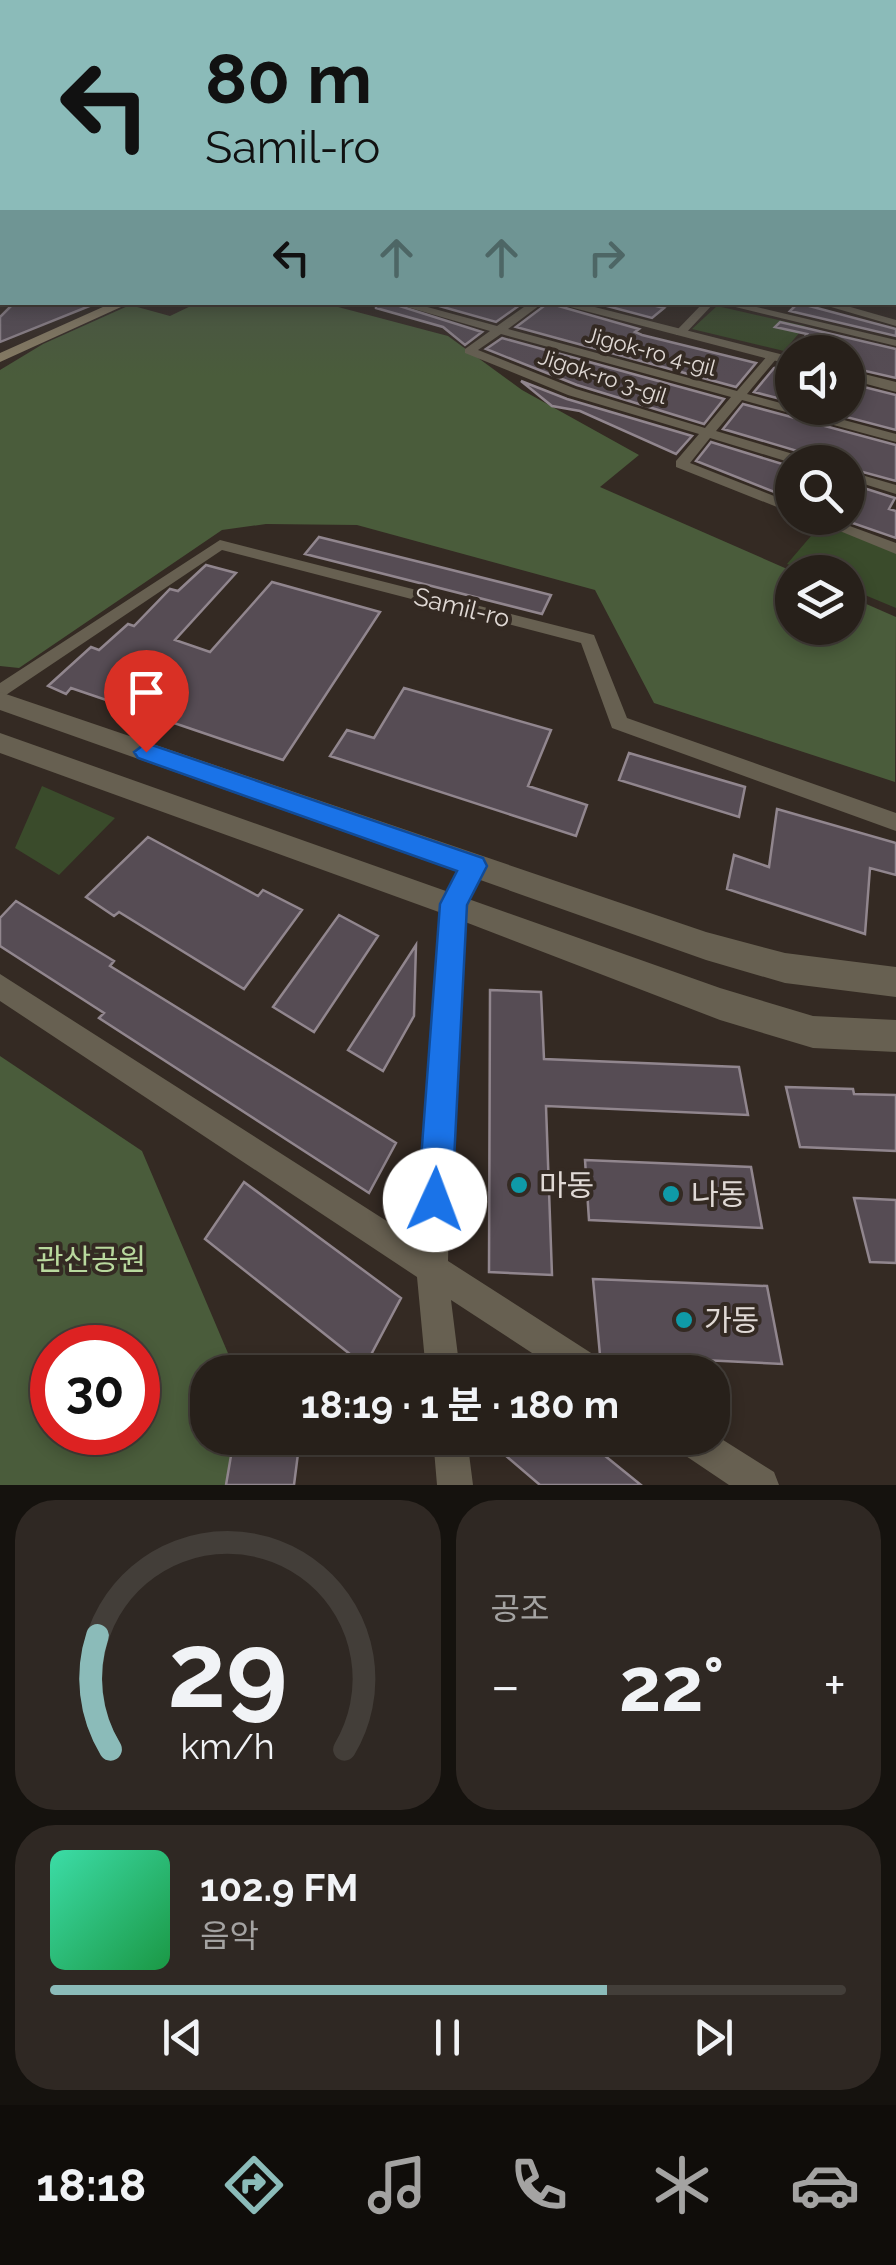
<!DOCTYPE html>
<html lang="ko">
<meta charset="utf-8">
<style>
:root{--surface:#27201a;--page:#2f2823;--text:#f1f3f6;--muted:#a4a3a2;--line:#433e39;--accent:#8bbbb9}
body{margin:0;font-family:Raleway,"Noto Sans KR",sans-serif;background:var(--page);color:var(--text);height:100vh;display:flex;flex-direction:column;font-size:38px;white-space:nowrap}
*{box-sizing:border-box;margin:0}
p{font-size:32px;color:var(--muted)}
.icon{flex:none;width:55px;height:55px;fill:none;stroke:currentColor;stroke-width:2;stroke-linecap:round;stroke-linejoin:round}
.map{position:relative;height:1485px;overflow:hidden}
.panel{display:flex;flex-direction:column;gap:15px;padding:15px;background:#15120e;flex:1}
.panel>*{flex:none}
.guide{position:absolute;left:0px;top:0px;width:898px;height:305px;box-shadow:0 5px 15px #0003,0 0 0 2px var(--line);background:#8bbbb9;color:#111;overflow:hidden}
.fabs{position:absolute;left:775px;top:335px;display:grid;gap:20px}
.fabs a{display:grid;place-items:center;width:90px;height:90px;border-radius:50%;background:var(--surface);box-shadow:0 5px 15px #0003,0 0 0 2px var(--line);font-size:50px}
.speed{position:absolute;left:30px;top:1325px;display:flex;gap:20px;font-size:50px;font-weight:700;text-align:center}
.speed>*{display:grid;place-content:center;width:130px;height:130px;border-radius:50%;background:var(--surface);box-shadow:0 5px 15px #0003,0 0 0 2px var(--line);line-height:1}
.speed .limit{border:15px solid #d22;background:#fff;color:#111}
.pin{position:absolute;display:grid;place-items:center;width:85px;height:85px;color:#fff;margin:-102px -42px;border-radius:50% 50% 50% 0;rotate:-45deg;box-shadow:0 0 10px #0007}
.pin .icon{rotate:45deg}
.me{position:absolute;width:110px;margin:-55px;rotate:2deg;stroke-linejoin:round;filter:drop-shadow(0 0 8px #0008)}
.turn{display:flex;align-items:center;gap:35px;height:210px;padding:0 40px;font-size:45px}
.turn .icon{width:130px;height:130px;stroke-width:2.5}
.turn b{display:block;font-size:70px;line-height:85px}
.lanes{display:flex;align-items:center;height:95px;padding:0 40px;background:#0003;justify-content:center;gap:50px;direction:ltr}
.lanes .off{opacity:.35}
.big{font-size:75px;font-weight:700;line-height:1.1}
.panel .card{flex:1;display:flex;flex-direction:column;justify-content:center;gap:15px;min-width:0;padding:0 35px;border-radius:40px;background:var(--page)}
.panel .dial{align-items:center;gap:0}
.dial svg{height:260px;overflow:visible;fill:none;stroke:var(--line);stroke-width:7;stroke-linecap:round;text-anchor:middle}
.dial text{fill:var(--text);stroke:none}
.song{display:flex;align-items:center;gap:30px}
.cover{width:120px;height:120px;border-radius:15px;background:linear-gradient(135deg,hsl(160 70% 55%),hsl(140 70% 35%))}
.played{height:10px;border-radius:5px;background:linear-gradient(90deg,var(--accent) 70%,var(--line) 70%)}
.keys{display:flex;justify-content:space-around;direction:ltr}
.heat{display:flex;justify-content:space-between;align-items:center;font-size:55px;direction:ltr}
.panel .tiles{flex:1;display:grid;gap:15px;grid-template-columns:1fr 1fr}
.card:last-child{grid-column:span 2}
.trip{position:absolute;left:190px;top:1355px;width:540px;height:100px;border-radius:40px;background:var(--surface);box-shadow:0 5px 15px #0003,0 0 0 2px var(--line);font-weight:700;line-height:100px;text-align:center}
.menu{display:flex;height:160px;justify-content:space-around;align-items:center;background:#100d0a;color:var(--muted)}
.menu .icon{width:70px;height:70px}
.menu .active{color:var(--accent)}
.menu b{font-size:45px;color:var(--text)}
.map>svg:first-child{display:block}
.green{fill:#3a4b2b}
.forest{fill:#4a5c3b;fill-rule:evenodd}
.building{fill:#564c54;stroke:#91868e;stroke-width:2.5}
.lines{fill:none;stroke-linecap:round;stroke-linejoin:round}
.minor{fill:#676051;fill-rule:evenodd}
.tertiary{fill:#676051;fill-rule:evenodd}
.secondary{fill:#887d64;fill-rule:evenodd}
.route{fill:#1a73e8;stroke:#114b97;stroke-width:2.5}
.culture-dot{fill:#0f9aa8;stroke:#342a23;stroke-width:4}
.labels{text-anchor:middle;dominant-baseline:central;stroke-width:8;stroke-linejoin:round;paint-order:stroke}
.far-street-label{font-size:22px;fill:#e0d9d5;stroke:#342a23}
.street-label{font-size:25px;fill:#e0d9d5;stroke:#342a23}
.near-poi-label{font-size:30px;fill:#e0d9d5;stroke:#342a23;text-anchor:start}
.near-park-label{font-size:30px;fill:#b9d99e;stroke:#342a23}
</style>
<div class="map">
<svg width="896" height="1485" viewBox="0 0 896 1485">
<rect width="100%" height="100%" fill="#342a23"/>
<path class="green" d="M717,306L805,326L784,351L692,329Z
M823,522L896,549V608L848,588V572H809L787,564Z
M42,786L115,818L59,875L15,848Z"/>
<path class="forest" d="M197,303H323L448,336L522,390L639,455L600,487L794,572L792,628H848V596L896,617L895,782L654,703L595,590L357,525L266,524L222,530L19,668L0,666V370L43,344L130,305L170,316Z
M0,1056L142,1151L236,1372H208V1438H239L231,1485H0ZM52,1348H138V1432H52Z"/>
<path class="building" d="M15,302H96L97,303L0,342V317Z
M376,302H387L482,332L465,345L443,327L376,308Z
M425,302H524L496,322Z
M592,302H641L664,308L652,318Z
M548,303L639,329L635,332L642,335L756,363L736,387L516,327Z
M798,303L896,329V336L790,311Z
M780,322L896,349V378L848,367V352H793L807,334L775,327Z
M502,338L724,399L704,424L577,385L486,349Z
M781,366L792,368V402L754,392L774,368Z
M521,381L567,399L692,436L676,454L580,411L552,406Z
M848,383L896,395V430L812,408H848Z
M743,404L896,445V481L848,468V462H816L811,455L723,429Z
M711,442L792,467V479L782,495L696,461Z
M848,483L895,498L889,509L896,511V538L841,519L848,518Z
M319,537L440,567L551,595L542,614L305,554Z
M206,565L236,573L175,640L210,652L272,582L380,612L283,760L71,688L66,694L48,686L91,647L99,650L128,624L134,626L170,589L178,591Z
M404,688L551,730L528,786L587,805L576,836L330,756L347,730L374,738Z
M629,753L745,787L739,817L619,780Z
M777,809L896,843V875L870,868L865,934L727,889L734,855L769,867Z
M148,837L258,896L263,890L302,910L244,989L119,912L114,916L86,897Z
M16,901L114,961L110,966L396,1143L369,1193L99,1018L104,1013L0,946V918Z
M339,915L378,936L314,1032L273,1007Z
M416,945L414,1016L383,1071L348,1050Z
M490,990L541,992L544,1059L739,1067L748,1115L546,1106L552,1275L489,1272Z
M786,1087L853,1089L854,1094L896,1095V1151L800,1147Z
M585,1160L751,1167L762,1228L589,1220Z
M244,1182L401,1298L365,1366L205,1239Z
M854,1198L896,1200V1263L870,1262Z
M593,1279L767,1286L782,1364L600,1355Z
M234,1438H300L294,1485H226Z
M513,1438H583L641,1485H540L506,1456Z"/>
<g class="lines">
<path class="minor" d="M390,302H409L497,326L531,302H544L508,329L737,391L769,354H777V358L747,394L896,434V442L742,400L716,431L810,459L812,462L792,463L710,438L690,463L792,503V512L787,511L676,467V461L699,434L568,395L465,353V349L490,331ZM501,334L731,397L705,428L576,389L478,350Z
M704,302H715L684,335H676V331Z
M715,302H736L896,340V346Z
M814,302H833L896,320V326Z
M848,471L896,485V494L848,479Z
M808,518H828L896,543V554Z
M220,540L594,635L627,718L896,813V831L612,728L581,643L222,550L0,699V683Z
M474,856L482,859L485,866L465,905L451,1132L448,1261L602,1360L607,1372H561L451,1300L460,1372H426L417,1277L0,1001V974L418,1241L441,904L466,859Z
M712,1433L774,1472L779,1485H729L677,1450L672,1438H712Z
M433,1438H467L473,1485H437Z"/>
<path class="tertiary" d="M551,302H575L792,357V365Z
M848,370L896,382V392L848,379Z
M0,692L706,932L785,953L896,967V997L785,983L706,960L0,710Z
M0,733L720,988L813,1016L896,1020V1052L813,1048L720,1020L447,915L0,753Z"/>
<path class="secondary" d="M0,226H2V232H0Z
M114,302H132L0,362V353Z"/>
</g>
<linearGradient id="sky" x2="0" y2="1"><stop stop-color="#1d1713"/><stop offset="0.45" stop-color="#4a4a50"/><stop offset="1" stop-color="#4a4a50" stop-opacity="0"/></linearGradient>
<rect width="896" height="376" fill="url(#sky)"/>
<path class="route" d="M146,743L483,858L487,866L467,905L452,1200L447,1212L435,1217L423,1212L418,1200L440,904L457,871L138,758L134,752Z"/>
<g class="culture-dot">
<circle cx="519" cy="1185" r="10"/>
<circle cx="671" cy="1194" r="10"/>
<circle cx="684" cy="1320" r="10"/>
</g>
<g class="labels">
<g class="far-street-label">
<text transform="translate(651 351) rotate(15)">Jigok-ro 4-gil</text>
<text transform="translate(603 376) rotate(18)">Jigok-ro 3-gil</text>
</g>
<g class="street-label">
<text transform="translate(462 607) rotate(14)">Samil-ro</text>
</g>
<g class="near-poi-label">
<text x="539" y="1185">마동</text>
<text x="691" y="1194">나동</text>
<text x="704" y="1320">가동</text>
</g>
<g class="near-park-label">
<text x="91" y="1259">관산공원</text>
</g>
</g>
</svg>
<div class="fabs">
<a><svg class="icon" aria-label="sound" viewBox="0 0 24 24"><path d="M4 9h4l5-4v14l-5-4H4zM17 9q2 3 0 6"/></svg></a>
<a><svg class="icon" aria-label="search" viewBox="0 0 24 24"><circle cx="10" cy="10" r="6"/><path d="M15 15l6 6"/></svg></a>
<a><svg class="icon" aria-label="layers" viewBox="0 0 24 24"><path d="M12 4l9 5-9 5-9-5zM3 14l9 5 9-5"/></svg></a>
</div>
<div class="speed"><div class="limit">30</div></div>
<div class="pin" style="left:146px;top:752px;background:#d93025"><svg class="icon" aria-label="arrive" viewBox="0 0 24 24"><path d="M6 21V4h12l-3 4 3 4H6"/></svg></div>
<svg class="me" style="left:435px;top:1200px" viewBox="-20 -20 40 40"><circle r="19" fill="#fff"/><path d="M0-13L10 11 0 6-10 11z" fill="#1a73e8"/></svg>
<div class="trip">18:19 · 1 분 · 180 m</div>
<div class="guide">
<div class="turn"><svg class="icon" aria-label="left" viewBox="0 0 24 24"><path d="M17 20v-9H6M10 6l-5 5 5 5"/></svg><div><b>80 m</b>Samil-ro</div></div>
<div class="lanes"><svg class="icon" aria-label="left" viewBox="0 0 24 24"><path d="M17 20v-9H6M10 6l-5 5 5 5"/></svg><svg class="icon off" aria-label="ahead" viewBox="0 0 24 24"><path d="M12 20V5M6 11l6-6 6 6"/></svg><svg class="icon off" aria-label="ahead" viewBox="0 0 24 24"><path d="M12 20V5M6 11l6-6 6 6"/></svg><svg class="icon off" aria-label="right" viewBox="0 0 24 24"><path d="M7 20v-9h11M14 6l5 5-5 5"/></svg></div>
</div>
</div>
<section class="panel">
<div class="tiles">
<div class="card dial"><svg viewBox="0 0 100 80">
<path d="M14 69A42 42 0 1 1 86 69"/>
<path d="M14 69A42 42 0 0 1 10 34" stroke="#8bbbb9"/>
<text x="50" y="56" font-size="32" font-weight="700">29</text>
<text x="50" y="72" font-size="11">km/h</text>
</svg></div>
<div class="card"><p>공조</p>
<div class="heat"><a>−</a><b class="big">22°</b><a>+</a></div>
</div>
<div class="card">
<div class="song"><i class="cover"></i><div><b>102.9 FM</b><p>음악</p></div></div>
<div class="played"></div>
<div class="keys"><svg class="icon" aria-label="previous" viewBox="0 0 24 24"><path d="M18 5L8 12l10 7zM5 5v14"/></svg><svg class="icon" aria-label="pause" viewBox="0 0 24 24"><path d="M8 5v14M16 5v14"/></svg><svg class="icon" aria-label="next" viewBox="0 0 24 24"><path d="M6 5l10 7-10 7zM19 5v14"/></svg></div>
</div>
</div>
</section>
<nav class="menu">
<b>18:18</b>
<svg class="icon active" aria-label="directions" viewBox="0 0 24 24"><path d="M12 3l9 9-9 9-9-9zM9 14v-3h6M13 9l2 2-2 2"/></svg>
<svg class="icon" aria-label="music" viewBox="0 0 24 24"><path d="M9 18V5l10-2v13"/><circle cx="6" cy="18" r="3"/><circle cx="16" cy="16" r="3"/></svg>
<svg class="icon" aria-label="phone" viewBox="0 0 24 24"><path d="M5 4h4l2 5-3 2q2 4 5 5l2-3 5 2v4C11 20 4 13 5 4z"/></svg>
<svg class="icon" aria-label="climate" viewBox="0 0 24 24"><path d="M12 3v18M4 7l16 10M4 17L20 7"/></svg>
<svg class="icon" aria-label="car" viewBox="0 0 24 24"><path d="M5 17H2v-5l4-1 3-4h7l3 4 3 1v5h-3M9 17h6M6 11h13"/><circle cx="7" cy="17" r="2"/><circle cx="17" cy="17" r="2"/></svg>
</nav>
